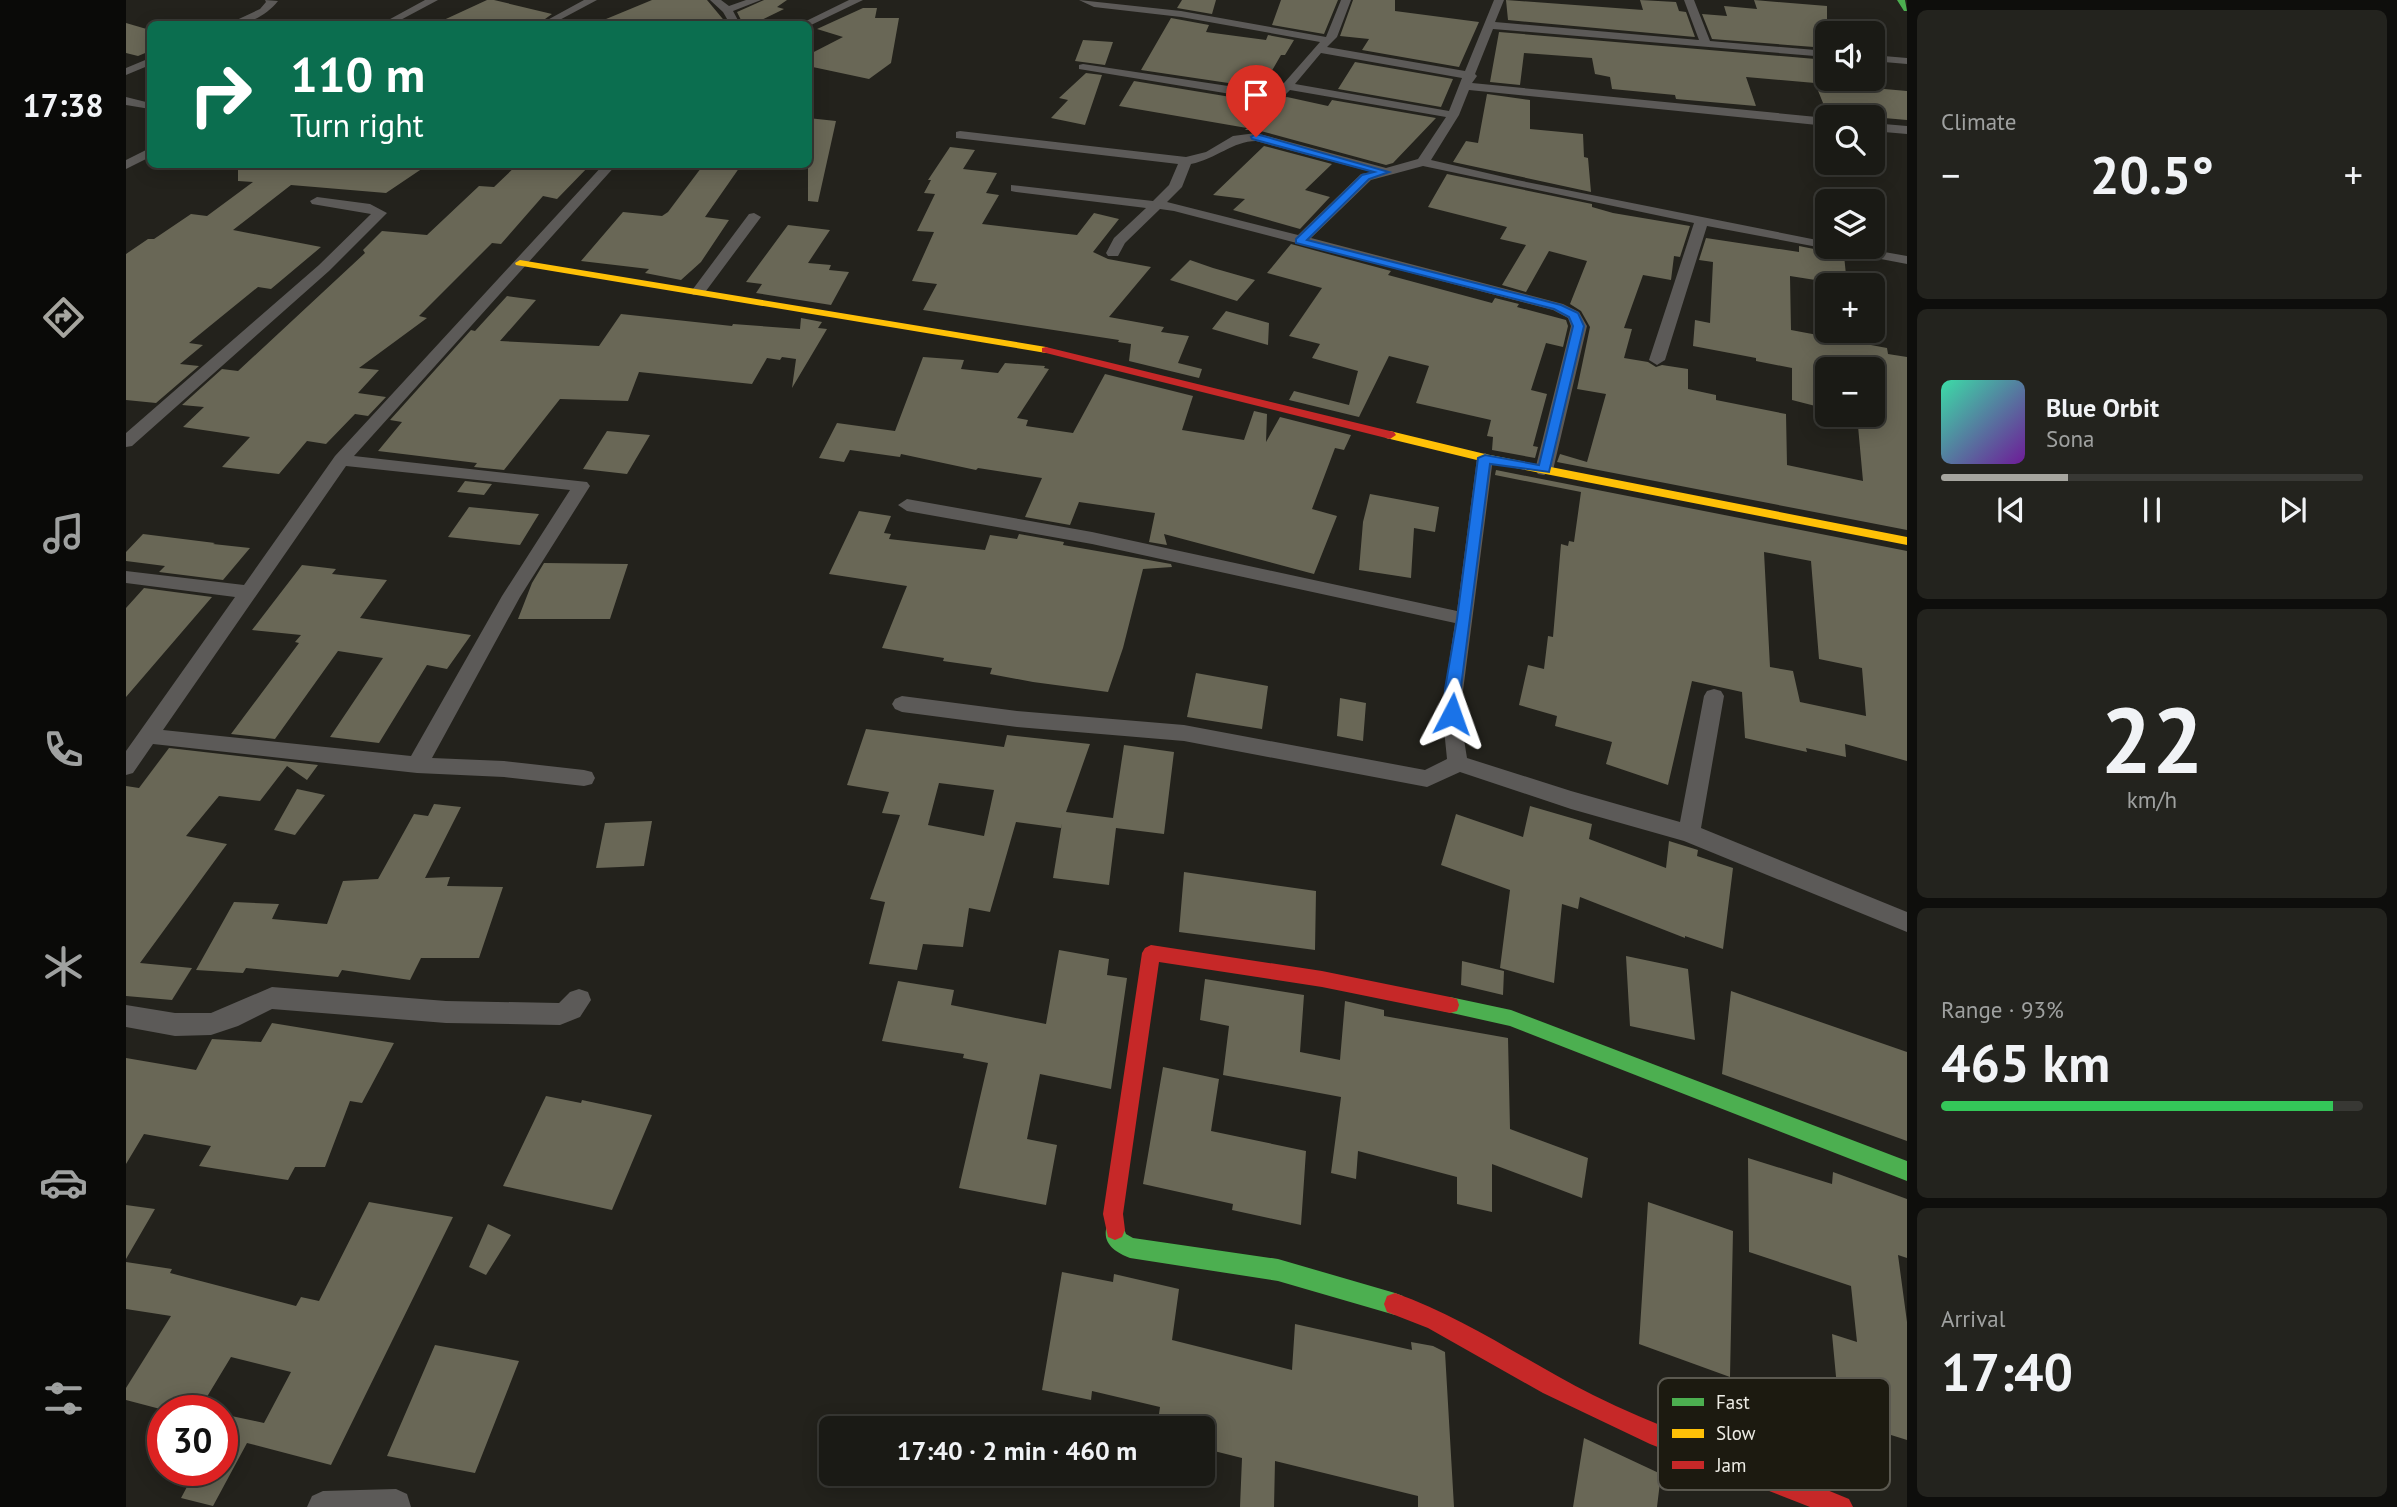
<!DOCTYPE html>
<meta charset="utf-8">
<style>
:root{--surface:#1a1a15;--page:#23231e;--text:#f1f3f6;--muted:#9fa1a0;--line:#383834;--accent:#a6a59f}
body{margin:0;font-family:"PT Sans",sans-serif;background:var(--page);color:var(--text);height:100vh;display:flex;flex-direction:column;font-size:26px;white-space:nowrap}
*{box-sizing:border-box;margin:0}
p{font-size:23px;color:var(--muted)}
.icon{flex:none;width:38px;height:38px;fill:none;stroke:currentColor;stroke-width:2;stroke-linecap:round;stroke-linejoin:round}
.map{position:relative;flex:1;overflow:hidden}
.sheet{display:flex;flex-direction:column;gap:10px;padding:10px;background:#0e0e0c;width:490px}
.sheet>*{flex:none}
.guide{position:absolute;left:21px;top:21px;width:665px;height:147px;border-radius:10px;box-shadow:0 4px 18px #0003,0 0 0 2px var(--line);background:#0b6e4f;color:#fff;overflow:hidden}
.fabs{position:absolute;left:1689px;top:21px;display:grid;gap:14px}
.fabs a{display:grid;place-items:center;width:70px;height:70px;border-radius:10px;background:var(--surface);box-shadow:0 4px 18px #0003,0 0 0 2px var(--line);font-size:35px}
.speed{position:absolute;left:21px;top:1395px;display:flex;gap:14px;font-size:35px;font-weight:700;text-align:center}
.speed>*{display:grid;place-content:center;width:91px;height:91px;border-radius:50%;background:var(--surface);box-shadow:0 4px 18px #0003,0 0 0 2px var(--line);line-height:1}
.speed .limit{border:10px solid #d22;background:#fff;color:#111}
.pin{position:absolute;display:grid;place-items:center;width:60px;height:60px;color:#fff;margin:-72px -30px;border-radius:50% 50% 50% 0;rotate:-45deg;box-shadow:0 0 7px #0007}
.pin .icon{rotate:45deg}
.me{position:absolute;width:77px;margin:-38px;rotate:4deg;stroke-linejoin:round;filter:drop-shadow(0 0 5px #0008)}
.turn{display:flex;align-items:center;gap:24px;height:147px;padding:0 28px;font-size:32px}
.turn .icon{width:91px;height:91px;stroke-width:2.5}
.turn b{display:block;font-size:49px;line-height:60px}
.big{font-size:52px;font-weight:700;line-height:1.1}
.sheet .tile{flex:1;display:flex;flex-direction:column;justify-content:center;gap:10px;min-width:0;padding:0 24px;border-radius:10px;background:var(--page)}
.sheet .dial{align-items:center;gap:0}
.dial b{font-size:91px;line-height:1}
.song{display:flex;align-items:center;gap:21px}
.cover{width:84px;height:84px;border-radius:10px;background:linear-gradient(135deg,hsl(160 70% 55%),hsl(280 70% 35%))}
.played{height:7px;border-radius:4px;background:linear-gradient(90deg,var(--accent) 30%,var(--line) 30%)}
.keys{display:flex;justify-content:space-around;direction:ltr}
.heat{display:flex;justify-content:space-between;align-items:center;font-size:38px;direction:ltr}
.charge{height:10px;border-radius:5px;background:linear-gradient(90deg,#34c759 93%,var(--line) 0)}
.trip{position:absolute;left:693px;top:1416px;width:396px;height:70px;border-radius:10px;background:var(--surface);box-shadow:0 4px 18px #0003,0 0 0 2px var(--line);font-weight:700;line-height:70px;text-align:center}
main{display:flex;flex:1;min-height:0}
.menu{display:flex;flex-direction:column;width:126px;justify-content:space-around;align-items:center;background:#0a0a08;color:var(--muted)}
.menu .icon{width:49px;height:49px}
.menu .active{color:var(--accent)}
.menu b{font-size:32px;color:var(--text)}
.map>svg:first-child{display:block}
.building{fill:#696756;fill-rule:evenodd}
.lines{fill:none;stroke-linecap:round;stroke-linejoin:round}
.street{fill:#5c5a58;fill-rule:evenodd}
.fast{fill:#4caf50;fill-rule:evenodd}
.slow{fill:#ffc107;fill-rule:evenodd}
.jam{fill:#c62828;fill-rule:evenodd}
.route{fill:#1a73e8;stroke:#114b97;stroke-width:2}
.key{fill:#1c1a10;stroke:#5b5950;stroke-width:2}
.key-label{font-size:19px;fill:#edece5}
</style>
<main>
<nav class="menu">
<b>17:38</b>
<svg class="icon active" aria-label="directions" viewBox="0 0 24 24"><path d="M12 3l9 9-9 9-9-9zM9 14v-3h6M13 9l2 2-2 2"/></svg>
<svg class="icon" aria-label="music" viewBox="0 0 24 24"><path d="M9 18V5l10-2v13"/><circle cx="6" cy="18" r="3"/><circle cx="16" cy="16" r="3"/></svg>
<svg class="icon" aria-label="phone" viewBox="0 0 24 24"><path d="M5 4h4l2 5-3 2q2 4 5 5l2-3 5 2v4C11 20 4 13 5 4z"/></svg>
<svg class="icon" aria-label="climate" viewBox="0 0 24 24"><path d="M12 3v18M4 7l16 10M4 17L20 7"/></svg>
<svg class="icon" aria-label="car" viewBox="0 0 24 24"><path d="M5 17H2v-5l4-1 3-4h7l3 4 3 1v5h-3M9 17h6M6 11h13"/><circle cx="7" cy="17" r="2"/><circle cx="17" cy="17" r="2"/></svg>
<svg class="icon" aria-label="filters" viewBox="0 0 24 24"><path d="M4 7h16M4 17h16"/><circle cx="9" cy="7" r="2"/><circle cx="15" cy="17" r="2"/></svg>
</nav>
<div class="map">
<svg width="1781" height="1507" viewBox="0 0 1781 1507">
<rect width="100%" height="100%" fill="#23221c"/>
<path class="building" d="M361,0H368L426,14L412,24H309Z
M526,0H581L601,24H468Z
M638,0H661L651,7L658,9L627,24H617L611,12Z
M1056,0H1090L1086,14L1051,8Z
M1155,0H1212L1198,34L1146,25Z
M1227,0H1269V11L1353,22L1333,67L1236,50L1243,39L1214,36Z
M1380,0L1517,10L1514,0L1550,2L1553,11L1560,12L1569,37L1382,20Z
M1628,0L1701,6V41L1698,40L1701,48L1586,39L1576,14L1601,16L1598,6L1631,9Z
M737,8H751L749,18H773L765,63L743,79L682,66V55L717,37L691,29Z
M1045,18L1083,25L1080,32L1140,40L1142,35L1168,40L1159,55H1155L1136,88L1015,70Z
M0,23L24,30V51L12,56L0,53Z
M1373,32L1701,60V79H1738L1747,88L1781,91V120L1701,113L1689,83L1620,77L1630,106L1550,99L1549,95L1486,89L1484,77L1469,74L1466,58L1398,53L1394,85L1364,82Z
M957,40L987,42L979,65L949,61Z
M1229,62L1327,79L1315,107L1212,89Z
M960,73L976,75L959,125L925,118L942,100L933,98Z
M1008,81L1135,102L1161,97L1202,106L1206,100L1310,118L1267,163L1260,165L1131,130H1119L1121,128L993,106Z
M1361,94L1404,100V129L1457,134L1458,157L1462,158L1465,192L1327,162L1340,141L1352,143Z
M682,118L710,121L692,202L682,201Z
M1138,146L1206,164L1179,190L1204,197L1174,229L1107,210L1119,199L1087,195Z
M824,147L849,150L837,169L871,173L860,193L873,195L856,224L951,235L968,213L993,219L967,252L982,259L1025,267L983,317L1038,327L1035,332L1063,336L1052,363L1076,369L1073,378L1003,361L1005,344L992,342L993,340L797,310L811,284L786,281L808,232L791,231L809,194L798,193L805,180H802Z
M112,164H303L260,193L165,185L107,230L195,247L145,289L132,287L63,343L77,345L54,364L73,366L30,403L0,400V254L22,239H28L65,214L81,216L127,182L112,181Z
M392,164H465L431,199L417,196L375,244L366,243L293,316L301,318L233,368L253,370L232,393L260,397L242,416L229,414L200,444L181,441L153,474L96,467L124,437L57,427L78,407L56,405L96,369L112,371L239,253L237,250L256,231L301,235L353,186L368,187Z
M578,164H616L579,217L603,220L575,262L555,280L519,273L523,269L455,261L497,212L536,216L542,212Z
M1321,174L1466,204V207L1487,213L1564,226L1554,257L1548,256L1545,280L1517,275L1498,328L1506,329L1498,358L1522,362L1530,367L1536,365L1562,369V389L1590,395V400L1660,414L1661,465L1737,481L1731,415H1746V369H1701V409L1666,400V368L1630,361V358L1567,346L1569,320L1584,323L1587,262L1573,260L1580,238L1673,252V246L1718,255L1721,285L1664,276L1665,330L1761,348L1762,354L1781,357V530L1431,462L1434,454L1461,462L1480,394L1451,389L1464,327L1455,311L1444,304L1461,261L1423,251L1400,292L1376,285L1400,245L1374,239L1381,227L1302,207Z
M662,225L704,230L682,263L705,265L703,270L723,272L705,305L630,293L636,284L620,282Z
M1165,244L1265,271L1262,275L1366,303L1369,298L1393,304L1391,307L1440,320L1442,326L1437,347L1420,343L1405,390L1421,394L1407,446L1412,447L1409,458L1366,450L1367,437L1361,436L1365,420L1290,403L1303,366L1263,356L1233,417L1163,400L1168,391L1223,405L1232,371L1186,358L1194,344L1163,336L1196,288L1141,273Z
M1064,260L1087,268L1129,280L1111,301L1044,280Z
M381,296L410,300L374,341L473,346L495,314L606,326L607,324L674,329L675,318L696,322L692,328L701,329L666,388L670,359L656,357L654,360L641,358L626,384L513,372L502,401L434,399L378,470L348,467L351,463L252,451L276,422L264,420L345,330L349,331Z
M1100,311L1143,323L1142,345L1086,329Z
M797,357L838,360L835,369L872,373L879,363L919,366L918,368L923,369L891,418L902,420L900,426L947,433L979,374L1067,396L1056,430L1118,440L1128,411L1141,414L1140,442L1154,417L1225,435L1218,450L1209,448L1186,509L1211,516L1188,574L1038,534L1041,545L1023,542L1029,513L953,502L944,525L899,517L916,478L852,468L850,470L775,454L774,457L724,450L718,462L693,458L711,423L769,431Z
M481,431L524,435L501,474L457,469Z
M1370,470L1781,551V761L1719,744L1720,757L1680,748L1681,752L1619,738L1616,692L1566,681L1542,785L1480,764L1486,742L1429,726L1431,716L1393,705L1402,665L1418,669L1422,636L1427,637L1435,544L1442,546L1443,541L1448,542L1455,492L1369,475ZM1638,552L1685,561L1693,659L1736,668L1740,716L1674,702L1667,671L1644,667Z
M339,481L366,484L358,495L331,492Z
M1244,494L1313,507L1309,532L1288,528L1285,578L1233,570L1237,522Z
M343,507L413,514L394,545L322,537Z
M733,511L765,516L758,533L765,534L763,539L859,550L864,535L891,539L893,534L938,542L937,545L1045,564L1046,567L1017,569L997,648L982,692L907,682L864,674L866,668L817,661L818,658L756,648L781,586L703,574Z
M17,534L89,543L87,544L124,548L97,580L33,572L39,566L0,561V552Z
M418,563L502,564L484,619H392L406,583Z
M176,565L210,569L206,574L261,580L234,618L345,635L321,669L301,665L253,743L204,737L257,658L212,651L149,739L105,734L173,643L169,642L175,635L126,630Z
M18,588L86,597L0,697V608Z
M1070,673L1142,686L1136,729L1061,717Z
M1214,698L1240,703L1237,741L1211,736Z
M740,729L878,747L881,735L964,744L940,812L987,818L998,745L1048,752L1038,834L990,828L983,885L927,878L936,823L935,828L890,822L864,912L843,908L837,947L797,944L791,970L743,964L759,902L744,899L774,815L756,813L763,792L721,785ZM813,783L868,790L858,836L802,825Z
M43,748L192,765L181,780L161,766L134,801L93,796L60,836L101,844L14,963L66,968L46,1000L0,996V786L13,788Z
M171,789L199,795L169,835L148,830Z
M308,804L335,807L299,878L324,877L321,886L377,887L353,958H295L284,980L216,970L212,977L120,968L117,973L70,970L108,902L153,904L146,919L201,924L217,881L252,879L288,814L302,816Z
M1404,806L1466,824L1463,839L1540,868L1543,841L1572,850L1571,856L1607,868L1597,949L1559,936V938L1454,897L1452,909L1436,904L1428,983L1374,968L1384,890L1315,865L1330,814L1397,837Z
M526,821L518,866L470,868L479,823Z
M1058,872L1190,891L1189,950L1053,932Z
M933,950L983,959L981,975L1001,978L985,1089L914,1074L901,1139L931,1145L920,1205L833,1188L862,1063L837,1058L838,1054L756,1041L772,981L828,990L825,1005L920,1024Z
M1500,956L1562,969L1569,1040L1504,1026Z
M1336,961L1378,971L1377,995L1335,985Z
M1079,979L1178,995L1174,1052L1214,1060L1219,1001L1258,1010V1016L1382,1038L1384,1129L1462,1158L1456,1198L1366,1164V1212L1331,1204V1177L1232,1151L1230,1179L1205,1173L1215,1097L1097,1075L1103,1026L1074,1020Z
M1605,991L1781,1052V1141L1596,1074Z
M146,1023L268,1043L236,1103L224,1101L199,1167H169L162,1180L73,1166L85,1146L18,1134L0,1164V1058L70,1070L86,1039L135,1042Z
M1037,1067L1093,1079L1085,1131L1180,1151L1175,1225L1106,1210L1107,1204L1017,1184Z
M420,1096L455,1103L456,1100L526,1115L486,1210L377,1186Z
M1622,1158L1706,1184L1707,1172L1781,1199V1258L1772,1255L1781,1322V1440L1714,1419L1706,1334L1731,1342L1725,1286L1623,1252Z
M243,1202L327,1217L205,1465L121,1443L87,1506L55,1498L70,1470H96V1414L138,1423L165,1372L105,1357L73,1410H38L0,1400V1388L45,1316L0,1309V1262L46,1269L44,1273L170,1306L175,1297L193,1301Z
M1522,1202L1607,1231L1604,1377L1513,1344Z
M0,1205L29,1209L0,1259Z
M362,1224L385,1235L360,1275L343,1267Z
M936,1272L987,1282L988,1274L1053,1289L1046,1340L1166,1370L1169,1324L1286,1350L1285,1342L1307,1346L1319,1352L1328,1507H1292V1496L1149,1461L1148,1507H1114L1116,1458L1076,1448V1428H1031L1034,1407L966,1391L965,1400L916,1390Z
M309,1345L393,1361L349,1473L261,1456Z
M1458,1438L1535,1474L1531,1507H1447Z"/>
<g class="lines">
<path class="street" d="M139,0L152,1C140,16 121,26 102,24L134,9L140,2Z
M299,0H312L267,24H255Z
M458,0H471L426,24H414Z
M584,0H595L603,6L620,0H635L607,11L614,24H604L597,12Z
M723,0H737L683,26L674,24Z
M953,0L1055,11L1200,37L1215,0H1225L1211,37L1201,47L1339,71L1368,0H1378L1369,22L1573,40L1558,0H1568L1584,41L1701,51V57L1367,29L1349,74L1351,76L1346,83L1701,118V126L1343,90L1333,115L1305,160L1391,180L1701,242V247H1730L1781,256V264L1581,226L1539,360L1531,365L1523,360L1568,223L1297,166L1245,180L1185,238L1437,304L1453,312L1461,326L1427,470L1418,475L1412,474L1409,470L1445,326L1442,318L1427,310L1048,211L1034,209L999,243L992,256H982L980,253L988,238L1020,208L890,192L885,191V185L1027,201L1043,185L1052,164L830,138V132L834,131L1060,157L1080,152L1107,136L1130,133L1260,168L1292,159L1320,117L1164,90L1158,96L1135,99L953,69V65L957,64L1135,91H1151L1194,42L1055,17L968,7ZM1195,53L1336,78L1323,111L1169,84ZM1130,141L1246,172L1235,174L1172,235L1041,202L1056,187L1065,164C1090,159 1107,141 1130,141Z
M1746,55L1781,58V64L1746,61Z
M24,58V65L0,75V68Z
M0,97L24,103V109L0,105Z
M1746,123L1781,126V134L1746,131Z
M24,148V157L0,169V160Z
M478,164H491L228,456L461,482L464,486L394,597L306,758L378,761L458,770L466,772L469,778L466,784L458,786L378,777L291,773L27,744L7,773L0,775V751L109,597L0,583V571L118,585L209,456ZM220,466L444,490L376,596L285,756L37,730Z
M191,197L244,204L261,213L203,271L6,446L0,447V433L193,265L245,214L186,204L184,201Z
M628,213L635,217L577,295H567L565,292L567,289L623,214Z
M1359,453L1367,458L1337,691L1336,727L1341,758L1445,791L1554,822L1578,696L1581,691L1588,689L1595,691L1598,696L1575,828L1781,912V932L1558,841L1445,809L1334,772L1301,787L1058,741L891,727L776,712L769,709L766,704L769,699L776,696L891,711L1058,725L1299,770L1321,759L1316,709L1329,623L966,544L781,511L772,505L781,499L966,532L1331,611L1351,458Z
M146,987L320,1001L433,1003L444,992L453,989L462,992L465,1000L454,1017L434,1025L320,1023L146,1009L112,1026L85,1035L49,1036L0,1027V1005L49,1013H85Z
M270,1489L281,1494L285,1507H181L186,1496L197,1491Z"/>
<path class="fast" d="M1771,0H1779L1781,11H1778Z
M1324,997L1385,1010L1781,1161V1181L1384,1026L1317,1011L1315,1005L1317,999Z
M989,1220L996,1223L1000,1234L1007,1238L1152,1259L1269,1293L1277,1296L1280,1304L1277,1312L1269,1315L1152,1281L1004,1258C988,1252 974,1242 982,1223Z"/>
<path class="slow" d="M394,260L920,347L926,350L920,353L390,265L389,263Z
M1264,431L1359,454L1781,537V545L1359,462L1260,438L1258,435Z"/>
<path class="jam" d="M920,347L1268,432L1270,435L1264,439L916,352V348Z
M1025,945L1196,971L1324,997L1331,999L1333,1005L1331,1011L1324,1013L1196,987L1033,962L997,1214L999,1230L996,1237L989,1240L982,1237L977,1214L1016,953L1019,948Z
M1269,1293C1340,1318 1401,1362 1467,1395C1550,1436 1638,1463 1723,1499L1727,1507H1684L1524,1444L1417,1393L1302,1328L1261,1312L1258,1304L1261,1296Z"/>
</g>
<path class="route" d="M1130,134L1263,172L1243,179L1181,240L1435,305L1452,313L1458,326L1423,472L1364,464L1331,718L1326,720L1318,714L1319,689L1331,619L1352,458L1359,455L1413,465L1447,326L1443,317L1428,309L1170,243V239L1236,175L1248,172L1126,139L1125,137Z"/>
<rect x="1532" y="1378" width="232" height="112" rx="10" class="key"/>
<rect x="1546" y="1398" width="32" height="8" fill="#4caf50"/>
<rect x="1546" y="1429" width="32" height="9" fill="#ffc107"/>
<rect x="1546" y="1461" width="32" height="8" fill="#c62828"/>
<g class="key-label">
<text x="1590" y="1409">Fast</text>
<text x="1590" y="1440">Slow</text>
<text x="1590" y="1472">Jam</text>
</g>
</svg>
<div class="fabs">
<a><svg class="icon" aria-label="sound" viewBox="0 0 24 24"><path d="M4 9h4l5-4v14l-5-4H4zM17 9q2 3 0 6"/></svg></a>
<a><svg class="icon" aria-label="search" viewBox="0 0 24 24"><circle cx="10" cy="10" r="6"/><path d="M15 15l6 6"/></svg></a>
<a><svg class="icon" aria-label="layers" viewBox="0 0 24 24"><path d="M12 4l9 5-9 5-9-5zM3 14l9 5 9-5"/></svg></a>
<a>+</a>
<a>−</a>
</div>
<div class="speed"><div class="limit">30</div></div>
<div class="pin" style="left:1130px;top:137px;background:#d93025"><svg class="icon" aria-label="arrive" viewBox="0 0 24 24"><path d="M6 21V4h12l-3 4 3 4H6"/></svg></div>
<svg class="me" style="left:1326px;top:714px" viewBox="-20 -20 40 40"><path d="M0-17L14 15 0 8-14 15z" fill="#1a73e8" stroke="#fff" stroke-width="4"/></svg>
<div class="trip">17:40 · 2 min · 460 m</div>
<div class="guide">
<div class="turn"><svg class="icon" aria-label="right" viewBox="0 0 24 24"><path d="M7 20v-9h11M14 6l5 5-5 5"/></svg><div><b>110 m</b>Turn right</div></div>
</div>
</div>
<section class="sheet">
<div class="tile"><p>Climate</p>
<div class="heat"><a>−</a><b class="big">20.5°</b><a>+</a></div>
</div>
<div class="tile">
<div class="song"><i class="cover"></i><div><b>Blue Orbit</b><p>Sona</p></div></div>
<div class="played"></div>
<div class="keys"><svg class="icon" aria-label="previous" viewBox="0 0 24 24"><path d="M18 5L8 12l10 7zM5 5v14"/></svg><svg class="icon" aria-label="pause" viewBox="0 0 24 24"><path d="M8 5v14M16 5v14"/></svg><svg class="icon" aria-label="next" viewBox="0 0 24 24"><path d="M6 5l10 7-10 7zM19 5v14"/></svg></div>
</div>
<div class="tile dial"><b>22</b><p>km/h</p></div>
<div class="tile"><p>Range · 93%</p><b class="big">465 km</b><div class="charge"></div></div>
<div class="tile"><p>Arrival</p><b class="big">17:40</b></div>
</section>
</main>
